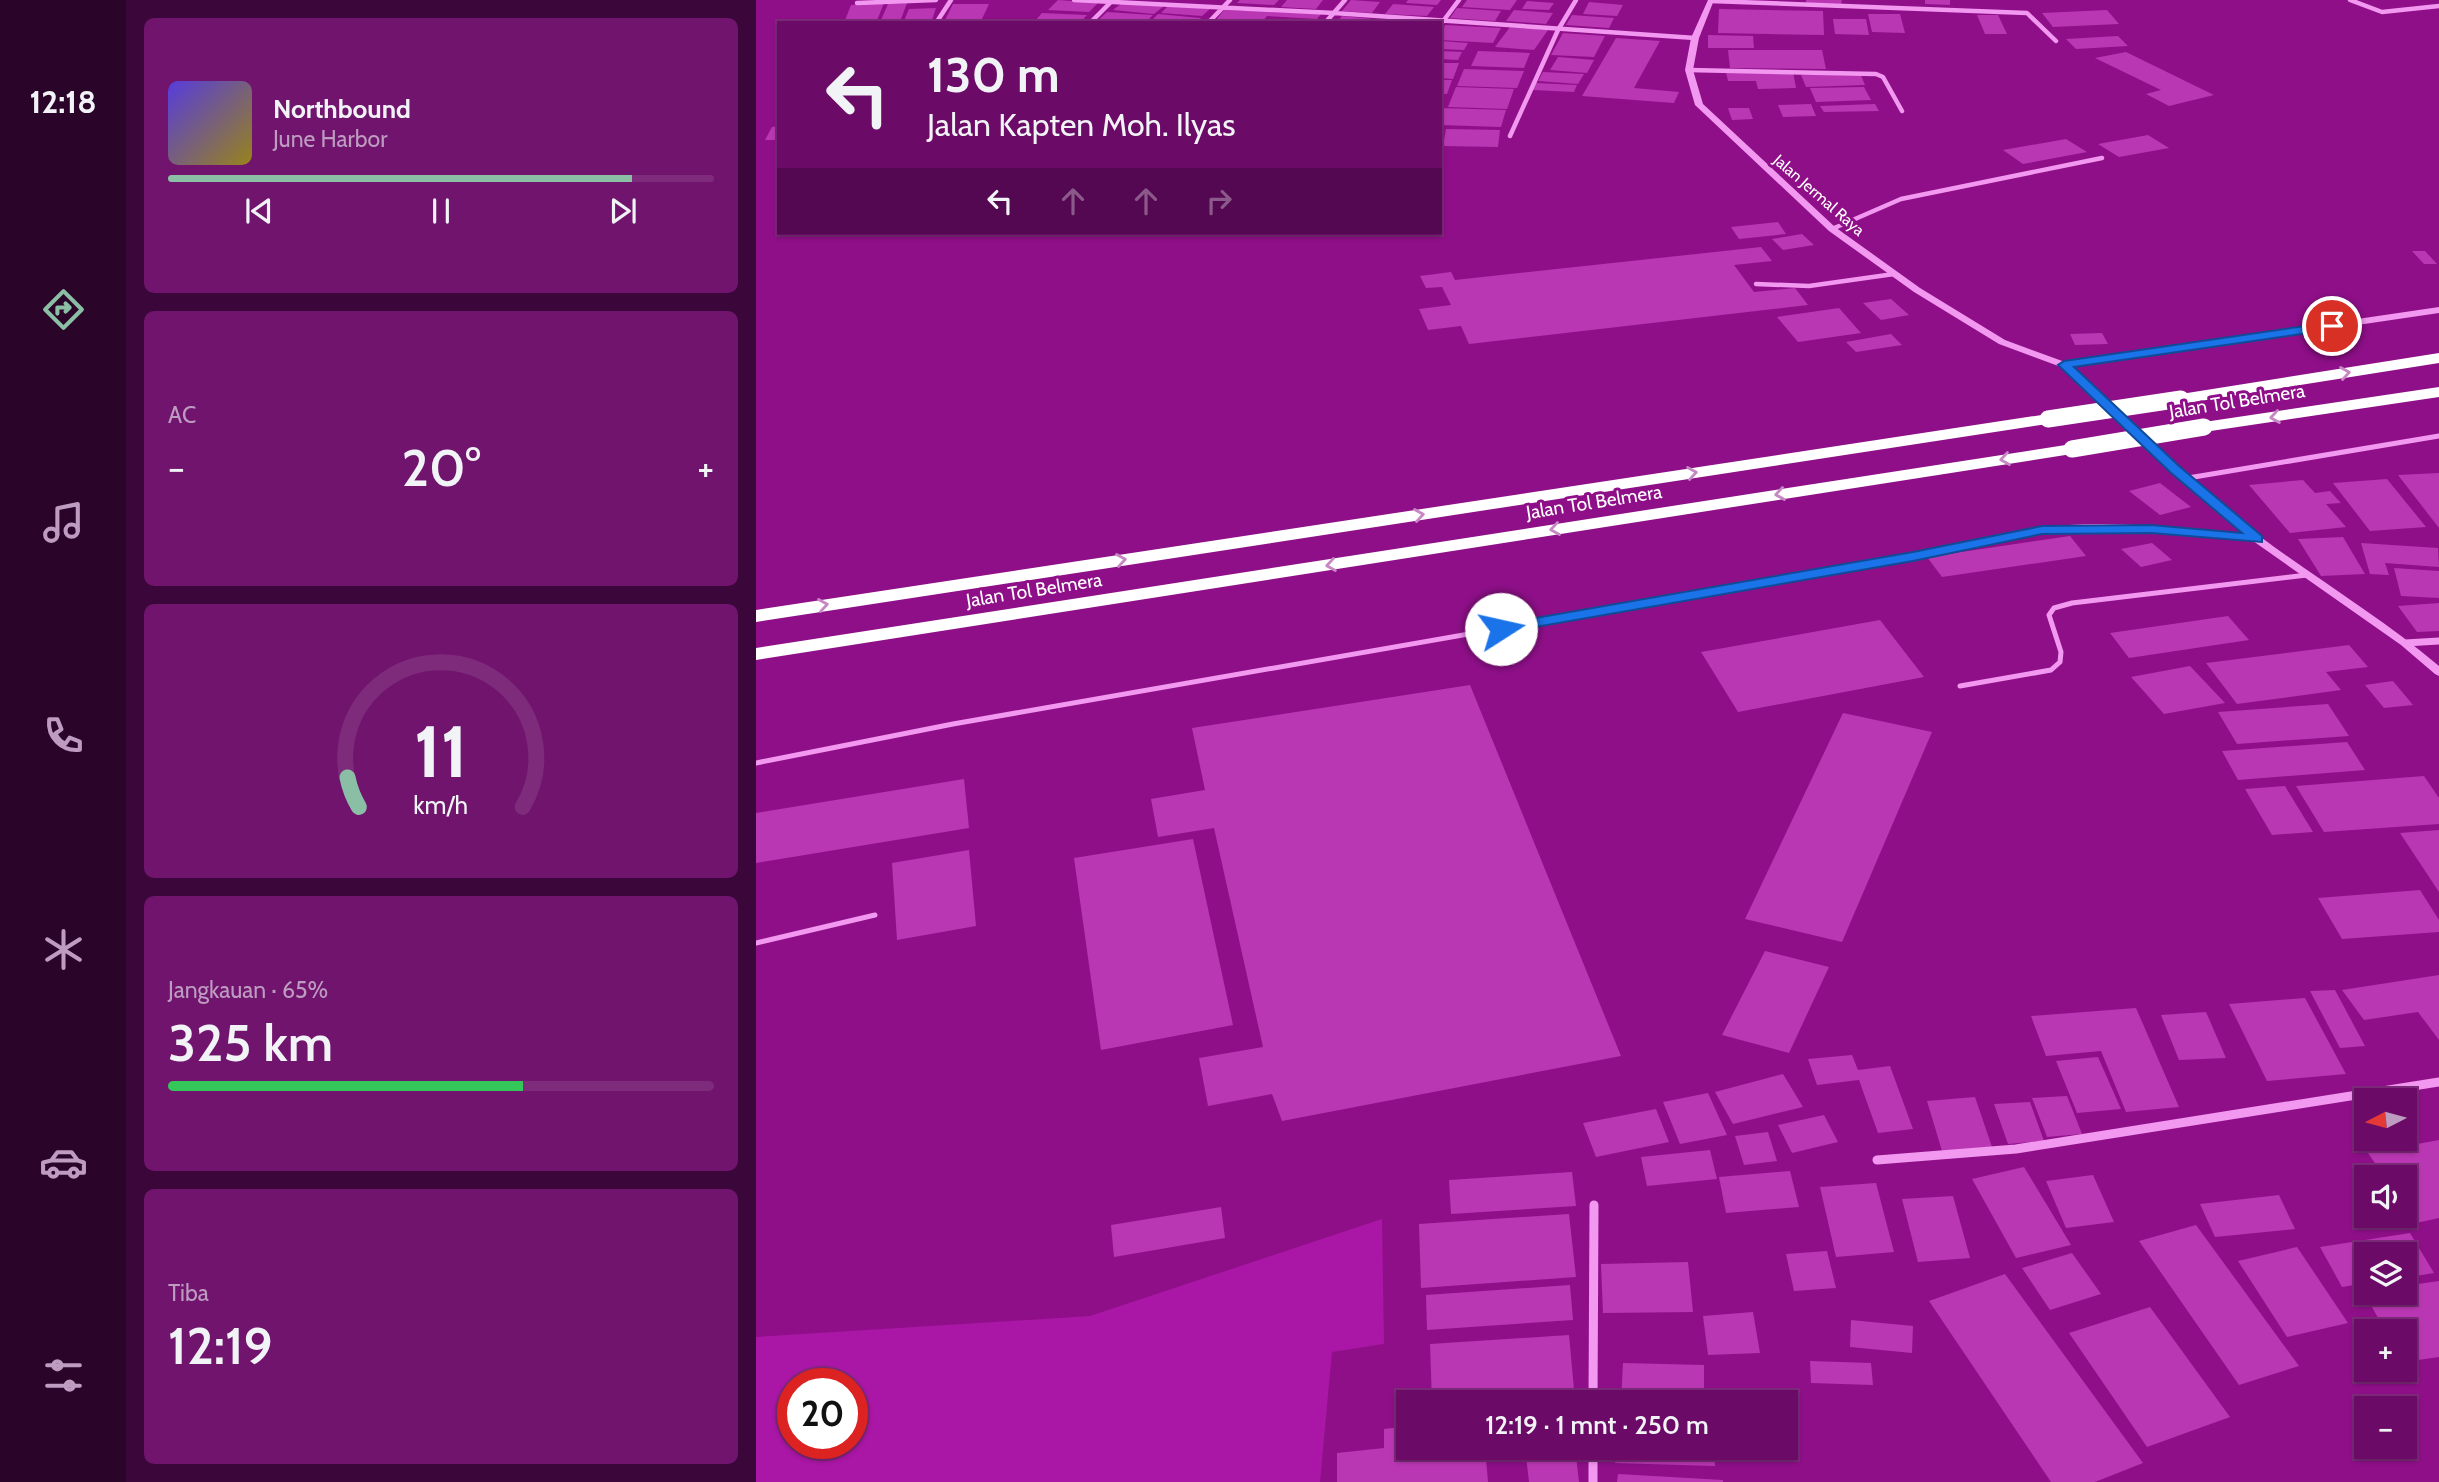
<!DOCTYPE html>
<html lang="id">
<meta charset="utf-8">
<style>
:root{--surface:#6b0b67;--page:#70146d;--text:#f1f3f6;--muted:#be9bc0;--line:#7e2b7b;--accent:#8abfa5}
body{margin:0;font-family:Cabin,sans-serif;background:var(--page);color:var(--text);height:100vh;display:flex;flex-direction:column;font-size:26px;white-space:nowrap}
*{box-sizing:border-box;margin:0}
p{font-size:23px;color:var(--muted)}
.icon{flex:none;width:38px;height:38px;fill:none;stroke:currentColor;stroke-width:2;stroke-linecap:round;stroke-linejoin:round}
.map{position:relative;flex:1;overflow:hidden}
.panel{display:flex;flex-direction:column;gap:18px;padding:18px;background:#3b0639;width:630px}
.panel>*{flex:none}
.banner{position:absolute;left:21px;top:21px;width:665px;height:214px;border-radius:0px;box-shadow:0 2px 5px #0004,0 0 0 2px var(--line);background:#6b0b67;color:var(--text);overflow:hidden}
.needle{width:46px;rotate:264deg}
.fabs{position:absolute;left:1598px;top:1088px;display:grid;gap:14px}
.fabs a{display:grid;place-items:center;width:63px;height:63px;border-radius:0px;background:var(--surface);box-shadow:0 2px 5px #0004,0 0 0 2px var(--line);font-size:35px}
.speed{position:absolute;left:21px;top:1368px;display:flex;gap:14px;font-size:35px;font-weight:700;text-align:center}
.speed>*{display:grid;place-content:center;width:91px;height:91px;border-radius:50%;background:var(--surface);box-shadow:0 2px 5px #0004,0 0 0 2px var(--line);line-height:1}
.speed .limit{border:10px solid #d22;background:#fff;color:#111}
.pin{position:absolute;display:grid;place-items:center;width:60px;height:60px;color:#fff;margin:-30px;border:4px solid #fff;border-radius:50%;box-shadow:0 2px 7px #0007}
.me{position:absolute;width:77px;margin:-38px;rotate:80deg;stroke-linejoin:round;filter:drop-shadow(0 0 5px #0008)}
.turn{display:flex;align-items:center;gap:24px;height:147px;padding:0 35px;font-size:32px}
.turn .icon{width:91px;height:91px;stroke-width:2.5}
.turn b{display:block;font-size:49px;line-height:60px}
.lanes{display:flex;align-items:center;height:66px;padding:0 35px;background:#0003;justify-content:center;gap:35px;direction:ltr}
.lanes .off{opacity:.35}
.big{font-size:52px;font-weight:600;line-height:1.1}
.panel .widget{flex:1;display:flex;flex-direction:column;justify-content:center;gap:10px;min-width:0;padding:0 24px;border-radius:10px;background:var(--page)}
.panel .dial{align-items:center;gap:0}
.dial svg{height:182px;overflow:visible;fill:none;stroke:var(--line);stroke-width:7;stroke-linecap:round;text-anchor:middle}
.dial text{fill:var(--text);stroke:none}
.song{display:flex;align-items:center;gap:21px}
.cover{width:84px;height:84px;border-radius:10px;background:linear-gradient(135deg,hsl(250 70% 55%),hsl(50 70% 35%))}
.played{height:7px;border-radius:4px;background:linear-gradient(90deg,var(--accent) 85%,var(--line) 85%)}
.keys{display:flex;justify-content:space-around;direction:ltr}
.heat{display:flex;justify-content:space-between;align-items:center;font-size:38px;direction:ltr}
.charge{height:10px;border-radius:5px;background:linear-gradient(90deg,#34c759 65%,var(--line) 0)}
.trip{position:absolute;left:640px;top:1390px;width:402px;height:70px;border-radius:0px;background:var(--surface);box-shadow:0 2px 5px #0004,0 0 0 2px var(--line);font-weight:600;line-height:70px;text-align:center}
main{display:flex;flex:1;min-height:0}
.tab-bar{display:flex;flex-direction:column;width:126px;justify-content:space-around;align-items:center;background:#2b0429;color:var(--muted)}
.tab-bar .icon{width:49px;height:49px}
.tab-bar .active{color:var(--accent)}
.tab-bar b{font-size:32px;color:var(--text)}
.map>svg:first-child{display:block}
.green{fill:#aa16a5;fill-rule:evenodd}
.building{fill:#b937b3}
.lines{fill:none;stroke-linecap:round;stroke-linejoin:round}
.service-far1{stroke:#f398f0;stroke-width:4.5}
.service{stroke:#f398f0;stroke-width:5}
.minor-far3{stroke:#f398f0;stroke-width:4.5}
.minor-far2{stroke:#f398f0;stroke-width:5}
.minor-far1{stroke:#f398f0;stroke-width:7}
.minor{stroke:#f398f0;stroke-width:9}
.tertiary{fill:#f398f0;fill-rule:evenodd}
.motorway{fill:#fff;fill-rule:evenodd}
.motorway-bridge{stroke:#fff;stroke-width:17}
.oneway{stroke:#c787c4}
.route{fill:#1a73e8;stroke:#114b97;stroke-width:2}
.labels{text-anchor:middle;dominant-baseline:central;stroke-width:6;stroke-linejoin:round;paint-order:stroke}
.far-street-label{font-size:16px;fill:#fff;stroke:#8f0f89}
.street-label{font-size:19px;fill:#fff;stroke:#8f0f89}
</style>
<main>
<nav class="tab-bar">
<b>12:18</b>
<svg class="icon active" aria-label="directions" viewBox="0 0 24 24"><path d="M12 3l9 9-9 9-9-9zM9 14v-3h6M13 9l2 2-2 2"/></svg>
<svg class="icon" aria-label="music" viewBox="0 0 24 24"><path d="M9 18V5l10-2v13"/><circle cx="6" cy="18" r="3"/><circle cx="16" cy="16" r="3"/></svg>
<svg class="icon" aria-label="phone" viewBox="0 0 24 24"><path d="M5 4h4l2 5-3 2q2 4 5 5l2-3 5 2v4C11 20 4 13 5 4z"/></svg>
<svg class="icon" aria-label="climate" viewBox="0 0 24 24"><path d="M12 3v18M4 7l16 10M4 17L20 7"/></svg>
<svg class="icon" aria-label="car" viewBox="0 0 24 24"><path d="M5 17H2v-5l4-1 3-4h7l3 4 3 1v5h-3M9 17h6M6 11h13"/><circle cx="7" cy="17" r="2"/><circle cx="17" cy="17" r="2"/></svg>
<svg class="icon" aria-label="filters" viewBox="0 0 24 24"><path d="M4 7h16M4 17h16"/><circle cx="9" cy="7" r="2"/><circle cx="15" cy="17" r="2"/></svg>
</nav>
<section class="panel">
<div class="widget">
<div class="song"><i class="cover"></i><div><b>Northbound</b><p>June Harbor</p></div></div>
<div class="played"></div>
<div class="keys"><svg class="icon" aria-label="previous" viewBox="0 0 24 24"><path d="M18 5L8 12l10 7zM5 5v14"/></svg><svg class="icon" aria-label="pause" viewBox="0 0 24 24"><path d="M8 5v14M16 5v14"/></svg><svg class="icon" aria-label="next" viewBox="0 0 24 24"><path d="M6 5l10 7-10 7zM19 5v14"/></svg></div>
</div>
<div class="widget"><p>AC</p>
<div class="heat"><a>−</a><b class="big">20°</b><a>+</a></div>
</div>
<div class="widget dial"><svg viewBox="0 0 100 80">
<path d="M14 69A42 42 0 1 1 86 69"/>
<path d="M14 69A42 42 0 0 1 9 56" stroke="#8abfa5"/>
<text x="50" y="56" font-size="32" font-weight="700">11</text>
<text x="50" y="72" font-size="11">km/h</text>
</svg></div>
<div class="widget"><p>Jangkauan · 65%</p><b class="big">325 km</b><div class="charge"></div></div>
<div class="widget"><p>Tiba</p><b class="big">12:19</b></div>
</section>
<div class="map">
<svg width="1683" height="1482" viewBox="0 0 1683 1482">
<rect width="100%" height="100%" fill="#8f0f89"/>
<path class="green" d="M626,1219L628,1344L576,1352L564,1482H0V1337L334,1316ZM37,1384H96V1444H37Z"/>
<path class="building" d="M302,0L342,3L333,12L292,10Z
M484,0H523L518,5L481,3Z
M531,0H567L560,9L525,7Z
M595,0L624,2L616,13L586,11Z
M652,0H685L681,5L650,3Z
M711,0H761L754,10L706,7Z
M1050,0H1086L1085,4L1050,3Z
M1169,0H1194V5L1169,4Z
M771,1L798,3L793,10L766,9Z
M833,2L867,5L861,16L827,14Z
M128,3L120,23H88L95,5Z
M151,3L145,19L125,20L132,4Z
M366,3L408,6L398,14L357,10Z
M197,4H233L226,19L189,20Z
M637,4L678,7L671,16L629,14Z
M413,5L454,9L446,16L405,13Z
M180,8L175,23H147L153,9Z
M701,8L745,11L739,21L694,18Z
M963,9L1067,11L1068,35L962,33Z
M468,10L516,11L565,14L561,19L511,16L506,22L460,20Z
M758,10L797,13L790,24L750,21Z
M1351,10L1363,24L1297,27L1286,13Z
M351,12L397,15L389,23H339Z
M286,13L331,15L324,23H277Z
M402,14L445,18L440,23H393Z
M1112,14H1144L1149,33L1116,32Z
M816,15L858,18L853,28L810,25Z
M1221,15H1242L1251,34H1229Z
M586,16L627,20L624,23H580Z
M1077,19H1110L1113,35L1079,34Z
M689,25L745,28L737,43L684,40Z
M754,27L792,30L778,50L739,47Z
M807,33L849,36L838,57L795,55Z
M952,35L997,36L998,48H952Z
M1362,36L1372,46L1320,49L1310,39Z
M860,38L904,41L878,88L923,92L918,103L826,96Z
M684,41L712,43L708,50L684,49Z
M972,50H1066L1070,69L974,68Z
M684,51L706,52L702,60L684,59Z
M722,51L774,53L768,68L715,66Z
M1370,52L1458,95L1413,106L1390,94L1405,90L1339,58Z
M802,57L838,60L831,73L794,70Z
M684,63H703L697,79L684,78Z
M708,69L768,71L761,88L701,86Z
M787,72L828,74L822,84L782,81Z
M970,72H1037L1040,88L1002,89L1000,81H972Z
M1104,73L1109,85L1050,87L1045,75Z
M684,80H696L691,94H684Z
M780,83L821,85L818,92L777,90Z
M700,87L758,89L751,109L692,107Z
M1108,87L1115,100L1060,102L1054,88Z
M1055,104L1060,116L1027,117L1022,105Z
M1119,104L1123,111L1068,112L1064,106Z
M684,108L750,110L745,127L684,125Z
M972,108H993L997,119L976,120Z
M23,126V140H9L16,127Z
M690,129L744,130L742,147L687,146Z
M1392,135L1413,148L1363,157L1342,144Z
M1310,139L1331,152L1267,164L1247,150Z
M1022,222L1030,234L983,239L975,227Z
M1046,234L1058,245L1027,250L1016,239Z
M1005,247L1016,261L978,265L998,292L1039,288L1052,305L713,344L705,326L672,330L663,309L695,305L686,287L670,288L664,276L695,272L699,280Z
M1656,251H1669L1681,264H1668Z
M1135,299L1153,315L1125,320L1107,303Z
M1083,308L1105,333L1042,342L1021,317Z
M1346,333L1352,344L1319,345L1314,334Z
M1135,334L1146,345L1100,352L1090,342Z
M1683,473V528L1642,475Z
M1631,479L1670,527L1614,531L1577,483Z
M1547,480L1559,493L1574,491L1585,503L1570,504L1590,527L1534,533L1493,485Z
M1404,483L1435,507L1404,515L1373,491Z
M1314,536L1330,556L1186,577L1171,557Z
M1587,537L1609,574L1565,576L1542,539Z
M1396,543L1416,560L1385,567L1365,549Z
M1605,543L1682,548L1683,567L1629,563L1633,575L1614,574Z
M1638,568L1683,571V598L1645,596Z
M1683,603V631L1661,632L1642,606Z
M1472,616L1493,640L1373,658L1354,633Z
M1124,620L1168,677L982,712L945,652Z
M1593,645L1612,667L1570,672L1585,690L1481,704L1450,663Z
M1434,666L1469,703L1408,714L1375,677Z
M1637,681L1657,705L1628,708L1609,685Z
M714,685L865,1056L526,1121L516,1094L452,1106L443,1058L507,1047L458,828L402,837L395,799L449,790L436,728Z
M1572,704L1593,736L1481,744L1462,712Z
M1087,713L1176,732L1086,942L989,919Z
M1591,742L1609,770L1482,780L1466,751Z
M1668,776L1683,798V824L1568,832L1540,786Z
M208,779L213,828L0,863V813Z
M1529,786L1557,832L1516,835L1489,789Z
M1683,830V892L1644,833Z
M437,839L477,1025L345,1050L318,858Z
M213,850L220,926L141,940L136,863Z
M1664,890L1683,920V932L1586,939L1562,898Z
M1009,951L1073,967L1033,1053L966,1035Z
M1683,975V1040L1662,1012L1608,1020L1586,990Z
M1579,990L1609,1046L1584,1048L1554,991Z
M1549,998L1590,1074L1511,1081L1473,1004Z
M1380,1008L1423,1107L1370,1112L1345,1051L1290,1056L1275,1016Z
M1450,1012L1470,1058L1423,1060L1405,1015Z
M1096,1055L1102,1070L1134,1066L1157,1129L1122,1133L1103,1080L1061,1085L1052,1059Z
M1342,1057L1365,1109L1321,1113L1300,1061Z
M1027,1074L1047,1107L977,1124L959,1092Z
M952,1093L971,1135L924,1144L907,1102Z
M1311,1096L1326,1134L1291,1137L1276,1098Z
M1219,1097L1236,1147L1186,1151L1171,1101Z
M1274,1102L1288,1141L1252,1144L1238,1104Z
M900,1109L913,1142L840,1157L827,1123Z
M1068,1115L1082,1142L1036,1153L1022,1125Z
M1012,1132L1021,1161L988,1165L979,1136Z
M1683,1140V1218L1660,1223L1648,1206V1178H1629L1612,1153Z
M954,1150L961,1179L891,1186L885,1157Z
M1268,1167L1315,1245L1260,1258L1216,1179Z
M1034,1171L1043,1207L970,1213L963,1177Z
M816,1172L820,1206L695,1214L693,1180Z
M1337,1175L1358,1222L1310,1228L1290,1181Z
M1120,1183L1138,1252L1080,1257L1064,1187Z
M1523,1195L1539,1229L1459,1237L1444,1204Z
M1197,1196L1214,1258L1162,1262L1146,1199Z
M465,1207L469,1238L358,1257L355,1225Z
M813,1214L820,1277L665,1288L663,1224Z
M1440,1225L1543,1366L1483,1385L1383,1241Z
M1654,1233L1678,1273L1648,1278V1255H1610V1283L1586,1287L1564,1247Z
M1541,1247L1592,1323L1531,1337L1482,1261Z
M1071,1251L1080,1288L1038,1291L1030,1254Z
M1316,1253L1345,1294L1294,1310L1266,1268Z
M932,1262L937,1312L847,1313L845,1264Z
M1249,1274L1387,1463L1339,1482H1295L1173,1301Z
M1683,1281V1357L1648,1362V1332H1630L1608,1293H1648V1286Z
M814,1285L817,1320L671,1330L670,1295Z
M1394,1307L1474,1417L1391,1447L1313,1333Z
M997,1312L1004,1353L952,1355L947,1316Z
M1095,1320L1157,1326L1156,1353L1094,1347Z
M813,1335L819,1400L676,1402L674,1344Z
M1054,1361L1115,1363L1117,1385L1055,1383Z
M867,1363L948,1365V1402H865Z
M653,1426V1447H729L732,1482H581V1453L628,1448V1429Z
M769,1447H819L823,1482H773Z
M860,1447H958L959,1466L859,1463Z
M862,1474L967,1480V1482H861Z"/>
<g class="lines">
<path class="service-far1" d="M1000,284L1053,286L1138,274
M1081,570C1149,558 1217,540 1285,530C1355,520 1429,532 1498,538"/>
<path class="service" d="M1204,686L1295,670L1304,662L1305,652L1293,615L1298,608L1316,603L1551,575
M0,763L197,724L1091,568
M0,943L119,915"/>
<path class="minor-far3" d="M318,0L578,13L939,38
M1594,0L1626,12L1683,6
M955,1L1271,13L1300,41
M101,3L180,0
M180,23L195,0
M334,23L356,1
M452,23L474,0
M569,23L589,0
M685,24L703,0
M933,70L1120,74L1127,77L1146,111
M754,136L802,30L820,0
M1076,229L1145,199L1346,158"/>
<path class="minor-far2" d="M1432,478L1683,436"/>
<path class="minor-far1" d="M1649,643L1683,641"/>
<path class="minor" d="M1121,1160L1260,1149L1683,1082
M837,1402L838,1205
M837,1447V1482"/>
<path class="tertiary" d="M952,0H958L943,38L937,70L947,104L1079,227L1164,288L1249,340L1309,362L1683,307V313L1315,367C1377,425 1438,487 1506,538C1564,581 1627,619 1683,666V676L1679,674L1645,645L1497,541L1414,471L1305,367L1243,344L1158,292L1073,231L939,105L929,70L935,38Z"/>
<path class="motorway" d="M1683,353V363L1425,404L1417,399L1425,394Z
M1683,387V397L1448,432L1439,427L1448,422Z
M1292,414L1298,415L1300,419L1298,423L0,622V610Z
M1316,444L1325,449L1322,453L0,660V648Z"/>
<path class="motorway-bridge" d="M1292,419L1425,399
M1316,449L1448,427"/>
</g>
<defs><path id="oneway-chevron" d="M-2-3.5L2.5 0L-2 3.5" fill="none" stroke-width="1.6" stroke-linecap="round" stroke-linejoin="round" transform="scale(1.75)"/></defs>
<g class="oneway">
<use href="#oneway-chevron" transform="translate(1589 373) rotate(-9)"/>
<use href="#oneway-chevron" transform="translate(1519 417) rotate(171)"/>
<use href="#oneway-chevron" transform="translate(1249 459) rotate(171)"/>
<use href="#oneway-chevron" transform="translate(936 473) rotate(-9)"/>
<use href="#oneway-chevron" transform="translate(1024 494) rotate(171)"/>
<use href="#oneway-chevron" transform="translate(663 515) rotate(-9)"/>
<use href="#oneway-chevron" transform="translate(799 529) rotate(171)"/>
<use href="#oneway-chevron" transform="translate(365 560) rotate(-9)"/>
<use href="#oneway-chevron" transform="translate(575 565) rotate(171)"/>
<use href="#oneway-chevron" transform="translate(67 605) rotate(-9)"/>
</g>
<path class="route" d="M1576,322L1582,326L1580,329L1318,367L1423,466L1506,536V542L1395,533L1286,534L1157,561L745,633L738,629L745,624L1157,552L1286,526L1395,525L1486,533L1414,472L1302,365L1308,361Z"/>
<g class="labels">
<g class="far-street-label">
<text transform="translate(1063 195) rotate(41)">Jalan Jermal Raya</text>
</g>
<g class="street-label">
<text transform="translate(1481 401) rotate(-9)">Jalan Tol Belmera</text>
<text transform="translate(838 502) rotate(-9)">Jalan Tol Belmera</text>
<text transform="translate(278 590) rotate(-9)">Jalan Tol Belmera</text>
</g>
</g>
</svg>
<div class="fabs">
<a><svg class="needle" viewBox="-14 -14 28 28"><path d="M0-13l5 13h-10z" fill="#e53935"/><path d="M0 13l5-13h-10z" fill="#be9bc0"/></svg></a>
<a><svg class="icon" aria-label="sound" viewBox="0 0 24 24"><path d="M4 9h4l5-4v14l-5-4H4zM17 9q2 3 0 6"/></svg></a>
<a><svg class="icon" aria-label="layers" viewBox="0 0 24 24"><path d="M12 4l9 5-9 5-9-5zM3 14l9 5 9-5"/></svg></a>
<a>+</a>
<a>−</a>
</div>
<div class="speed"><div class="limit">20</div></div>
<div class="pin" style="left:1576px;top:326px;background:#d93025"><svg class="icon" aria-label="arrive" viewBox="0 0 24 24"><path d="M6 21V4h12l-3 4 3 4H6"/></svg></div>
<svg class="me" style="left:745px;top:629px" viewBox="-20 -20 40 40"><circle r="19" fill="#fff"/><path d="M0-13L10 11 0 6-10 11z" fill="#1a73e8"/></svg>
<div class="trip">12:19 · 1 mnt · 250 m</div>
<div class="banner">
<div class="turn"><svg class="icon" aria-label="left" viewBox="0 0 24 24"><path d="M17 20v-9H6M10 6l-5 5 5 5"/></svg><div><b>130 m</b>Jalan Kapten Moh. Ilyas</div></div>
<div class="lanes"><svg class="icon" aria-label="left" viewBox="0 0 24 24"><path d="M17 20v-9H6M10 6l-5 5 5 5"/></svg><svg class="icon off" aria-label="ahead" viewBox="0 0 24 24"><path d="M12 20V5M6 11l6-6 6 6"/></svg><svg class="icon off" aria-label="ahead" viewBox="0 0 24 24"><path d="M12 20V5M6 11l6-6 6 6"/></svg><svg class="icon off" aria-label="right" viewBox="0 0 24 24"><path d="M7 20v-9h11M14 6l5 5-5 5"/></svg></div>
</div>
</div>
</main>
